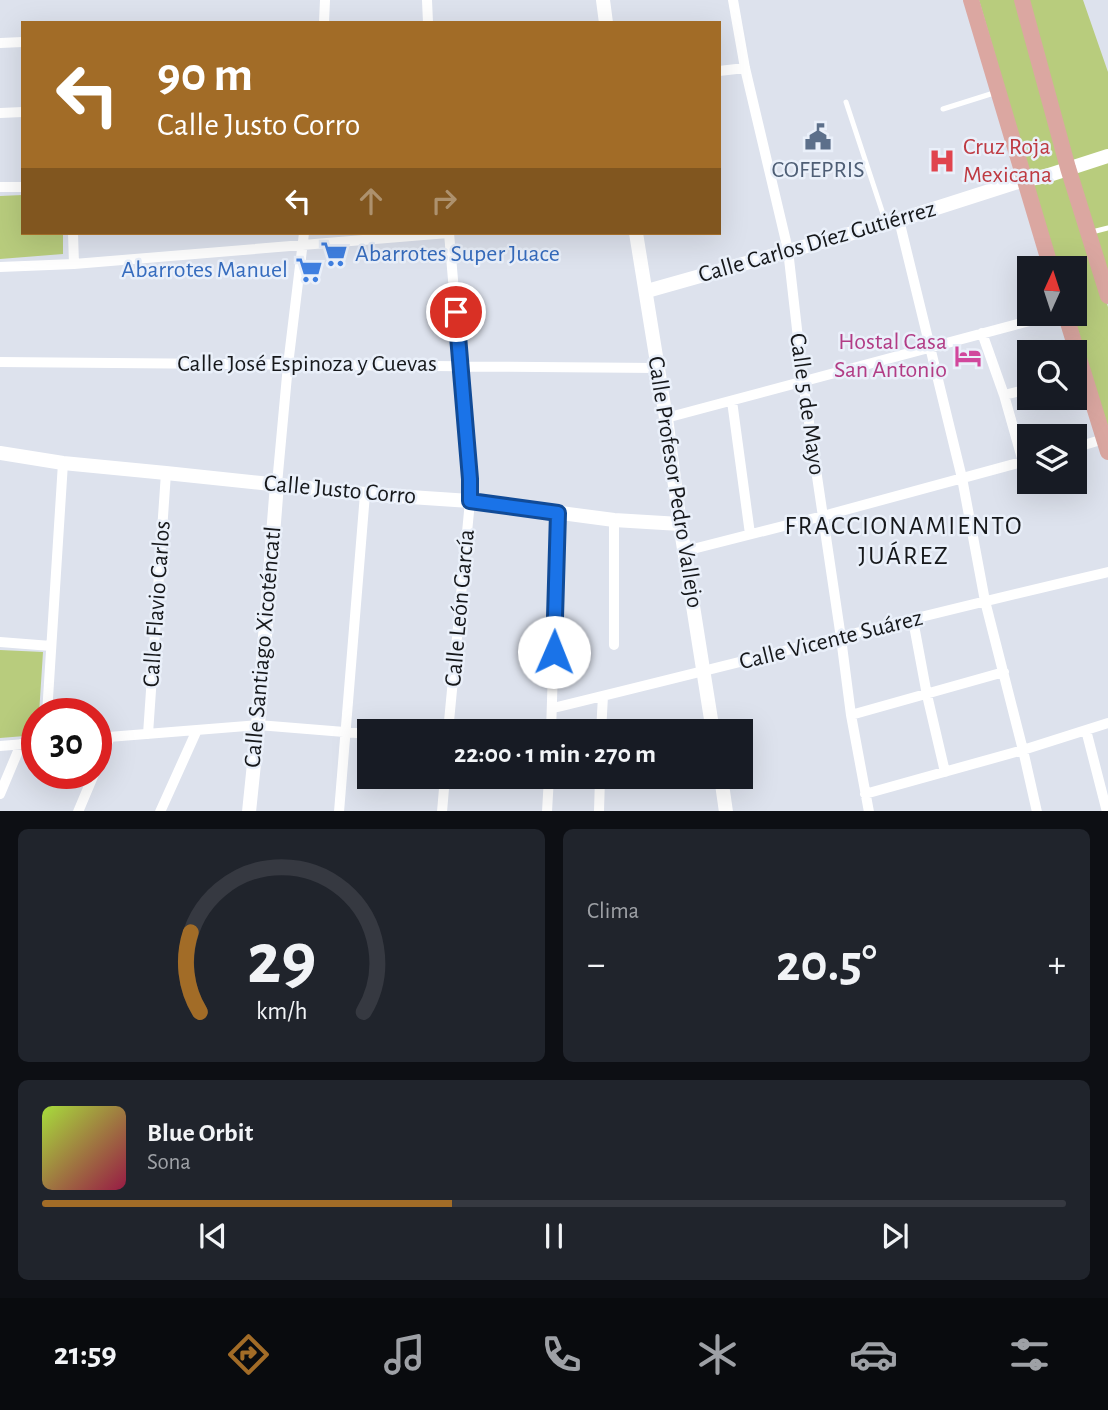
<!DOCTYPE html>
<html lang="es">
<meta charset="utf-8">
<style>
:root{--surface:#171b24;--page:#20242c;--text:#f1f3f6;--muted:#9ea1a6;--line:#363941;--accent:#a26c27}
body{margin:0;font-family:"Alegreya Sans",sans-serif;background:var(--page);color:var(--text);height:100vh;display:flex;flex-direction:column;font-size:26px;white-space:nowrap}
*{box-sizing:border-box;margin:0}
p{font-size:23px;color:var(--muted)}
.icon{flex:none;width:38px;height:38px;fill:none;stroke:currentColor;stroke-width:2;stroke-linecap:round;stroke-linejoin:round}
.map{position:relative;height:811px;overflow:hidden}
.panel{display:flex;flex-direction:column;gap:18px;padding:18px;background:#0d0f14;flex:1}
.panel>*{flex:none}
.top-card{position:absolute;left:21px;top:21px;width:700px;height:214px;border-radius:0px;box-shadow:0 7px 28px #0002;background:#a26c27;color:#fff;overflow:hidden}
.needle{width:46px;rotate:3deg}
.controls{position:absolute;left:1017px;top:256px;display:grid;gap:14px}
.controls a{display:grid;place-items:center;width:70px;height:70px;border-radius:0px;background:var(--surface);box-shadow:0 7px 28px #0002;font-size:35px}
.speed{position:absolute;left:21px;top:698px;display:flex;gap:14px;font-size:35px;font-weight:700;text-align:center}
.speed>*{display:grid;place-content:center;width:91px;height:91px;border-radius:50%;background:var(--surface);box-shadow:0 7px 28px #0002;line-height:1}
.speed .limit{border:10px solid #d22;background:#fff;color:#111}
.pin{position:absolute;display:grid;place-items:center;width:60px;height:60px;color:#fff;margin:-30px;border:4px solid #fff;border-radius:50%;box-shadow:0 2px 7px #0007}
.me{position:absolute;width:77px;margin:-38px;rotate:1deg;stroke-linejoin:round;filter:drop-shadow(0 0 5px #0008)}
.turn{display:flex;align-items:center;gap:24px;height:147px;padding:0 21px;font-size:32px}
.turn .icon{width:91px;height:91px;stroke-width:2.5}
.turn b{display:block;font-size:49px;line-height:60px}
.lanes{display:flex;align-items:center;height:66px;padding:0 21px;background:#0003;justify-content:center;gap:35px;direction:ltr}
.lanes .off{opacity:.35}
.big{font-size:52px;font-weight:600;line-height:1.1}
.panel .card{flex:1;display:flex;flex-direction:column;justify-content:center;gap:10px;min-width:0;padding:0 24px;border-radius:10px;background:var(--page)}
.panel .dial{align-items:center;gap:0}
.dial svg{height:182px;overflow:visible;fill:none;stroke:var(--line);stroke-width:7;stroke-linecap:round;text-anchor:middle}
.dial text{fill:var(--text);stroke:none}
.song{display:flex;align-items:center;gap:21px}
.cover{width:84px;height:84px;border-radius:10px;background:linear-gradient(135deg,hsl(80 70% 55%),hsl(340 70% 35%))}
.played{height:7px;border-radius:4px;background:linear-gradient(90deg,var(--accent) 40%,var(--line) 40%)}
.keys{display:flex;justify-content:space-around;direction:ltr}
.heat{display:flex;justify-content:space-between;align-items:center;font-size:38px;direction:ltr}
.panel .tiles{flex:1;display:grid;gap:18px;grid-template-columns:1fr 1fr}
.card:last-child{grid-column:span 2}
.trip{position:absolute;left:357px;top:719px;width:396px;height:70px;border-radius:0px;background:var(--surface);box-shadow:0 7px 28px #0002;font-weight:600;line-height:70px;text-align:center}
.tab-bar{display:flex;height:112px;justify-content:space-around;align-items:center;background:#090b0e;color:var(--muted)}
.tab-bar .icon{width:49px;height:49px}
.tab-bar .active{color:var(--accent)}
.tab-bar b{font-size:32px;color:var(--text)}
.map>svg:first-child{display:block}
.green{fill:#b8cc7d}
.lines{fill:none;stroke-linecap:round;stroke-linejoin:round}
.lane{stroke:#fff;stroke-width:5}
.street{stroke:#fff;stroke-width:10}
.secondary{stroke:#fff;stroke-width:14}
.primary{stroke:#dba7a1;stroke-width:16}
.route-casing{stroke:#114b97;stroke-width:18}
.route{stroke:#1a73e8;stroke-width:12}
.labels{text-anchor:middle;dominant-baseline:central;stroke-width:5;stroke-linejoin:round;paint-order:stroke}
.health-label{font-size:24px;fill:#be3a42;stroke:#eaf0fa;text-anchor:start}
.service-label{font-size:24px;fill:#4e5e75;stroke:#eaf0fa}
.street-label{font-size:24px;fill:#16181b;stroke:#eaf0fa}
.shop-label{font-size:24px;fill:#366cbe;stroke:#eaf0fa;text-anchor:start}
.hotel-label{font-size:24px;fill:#b23c85;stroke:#eaf0fa;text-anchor:end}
.neighbourhood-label{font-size:26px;letter-spacing:2px;fill:#16181b;stroke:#eaf0fa}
</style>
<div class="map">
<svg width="1108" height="812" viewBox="0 0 1108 812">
<rect width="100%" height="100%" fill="#dde2ed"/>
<path class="green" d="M979,0H1083L1108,72V296L1075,194L1108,307V434L1071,313H1074V268H1057Z
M23,195V233H63V254L0,259V196Z
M0,650L43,652L39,714H37V735L0,738Z"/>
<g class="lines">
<path class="lane" d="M846,102L886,223
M943,109L997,92
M1092,232L1108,228"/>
<path class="street" d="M427,0L428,23
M733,0L745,68L788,250L803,382L841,638L851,715L869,812
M324,23L325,0
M0,43L23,42
M719,71L745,68
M0,113L23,112
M0,187H23
M899,220L962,478L985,601L1023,750L1037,812
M73,233L74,264
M0,267L74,264L448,233
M982,333L1004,395L1023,462
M0,362L657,368
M1004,395L1029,389
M732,401L750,534
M666,418L1059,313
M1074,448L1104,439
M277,484L288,365L304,233
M614,520V645
M685,551L823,516L1029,460
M913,620L927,695L945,772
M0,642L51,646
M553,708C738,663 923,615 1108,572
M47,714L63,463
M851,715L1004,672
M1086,730L1107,812
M448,732L470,501V479L449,233
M551,732L558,513
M601,732L603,696
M148,734L166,473
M96,738L258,725L369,734
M0,746L37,743
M96,769L110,737
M0,794L21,744
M865,794L1023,750L1108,723
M78,812L94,774
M160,812L197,730
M339,812L365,494
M442,812L445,777
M547,812L549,777
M599,812L600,777"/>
<path class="secondary" d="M603,0L606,23
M636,233L666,418L680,524L713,732
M647,291L899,220L1024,180L1046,176L1108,156
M0,453L63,463L166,473L365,494L470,501L614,520L680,524
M721,777L726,812
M249,812L258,725L277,484"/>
<path class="primary" d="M971,0L1051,268
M1022,0L1068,168L1108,296
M1065,313L1108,452"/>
</g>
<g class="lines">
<g class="route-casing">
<path id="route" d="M456,312L470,479V501L558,513L554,652"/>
</g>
<use href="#route" class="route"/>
</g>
<defs>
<g id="civic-bare" transform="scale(2.1)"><path d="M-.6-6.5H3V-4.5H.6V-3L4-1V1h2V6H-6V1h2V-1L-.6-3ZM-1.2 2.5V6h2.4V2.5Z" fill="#5c6f8a" stroke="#eaf0fa" stroke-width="2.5" paint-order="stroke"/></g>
<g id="hospital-bare" transform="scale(2.1)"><path d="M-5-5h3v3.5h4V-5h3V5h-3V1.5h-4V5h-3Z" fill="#e0444e" stroke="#eaf0fa" stroke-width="2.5" paint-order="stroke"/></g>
<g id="supermarket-bare" transform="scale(2.1)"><path d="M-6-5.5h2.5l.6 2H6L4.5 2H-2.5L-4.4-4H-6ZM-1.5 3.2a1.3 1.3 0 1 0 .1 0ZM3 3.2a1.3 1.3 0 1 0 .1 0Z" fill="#3f7fe0" stroke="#eaf0fa" stroke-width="2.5" paint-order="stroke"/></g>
<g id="hotel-bare" transform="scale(2.1)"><path d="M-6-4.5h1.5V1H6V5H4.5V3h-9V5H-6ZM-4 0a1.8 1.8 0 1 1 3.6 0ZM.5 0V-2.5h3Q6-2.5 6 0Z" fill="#d1479c" stroke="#eaf0fa" stroke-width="2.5" paint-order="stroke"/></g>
</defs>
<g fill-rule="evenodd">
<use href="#civic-bare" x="818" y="137"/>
<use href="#hospital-bare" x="942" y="161"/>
<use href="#supermarket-bare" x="334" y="254"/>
<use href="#supermarket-bare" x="309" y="270"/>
<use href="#hotel-bare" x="968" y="356"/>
</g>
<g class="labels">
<g class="health-label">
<text x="963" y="147">Cruz Roja<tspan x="963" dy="28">Mexicana</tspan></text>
</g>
<g class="service-label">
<text x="818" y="170">COFEPRIS</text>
</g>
<g class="street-label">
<text transform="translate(817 242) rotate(-16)">Calle Carlos Díez Gutiérrez</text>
<text x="307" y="364">Calle José Espinoza y Cuevas</text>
<text transform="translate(807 404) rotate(82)">Calle 5 de Mayo</text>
<text transform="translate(675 482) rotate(81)">Calle Profesor Pedro Vallejo</text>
<text transform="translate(340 490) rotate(5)">Calle Justo Corro</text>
<text transform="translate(157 604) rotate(-86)">Calle Flavio Carlos</text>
<text transform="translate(460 608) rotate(-85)">Calle León García</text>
<text transform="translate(831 640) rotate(-14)">Calle Vicente Suárez</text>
<text transform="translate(263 647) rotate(-85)">Calle Santiago Xicoténcatl</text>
</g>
<g class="shop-label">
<text x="355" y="254">Abarrotes Super Juace</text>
<text x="288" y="270" text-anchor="end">Abarrotes Manuel</text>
</g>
<g class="hotel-label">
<text x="947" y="342">Hostal Casa<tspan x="947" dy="28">San Antonio</tspan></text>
</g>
<g class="neighbourhood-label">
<text x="904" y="526">FRACCIONAMIENTO<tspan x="904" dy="30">JUÁREZ</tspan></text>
</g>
</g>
</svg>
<div class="controls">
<a><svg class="needle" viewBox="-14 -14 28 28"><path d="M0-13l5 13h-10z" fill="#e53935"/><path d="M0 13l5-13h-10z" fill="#9ea1a6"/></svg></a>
<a><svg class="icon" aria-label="search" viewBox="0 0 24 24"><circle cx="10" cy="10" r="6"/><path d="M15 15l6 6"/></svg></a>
<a><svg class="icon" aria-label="layers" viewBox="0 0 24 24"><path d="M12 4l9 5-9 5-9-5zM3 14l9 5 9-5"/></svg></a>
</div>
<div class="speed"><div class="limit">30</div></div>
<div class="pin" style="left:456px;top:312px;background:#d93025"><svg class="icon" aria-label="arrive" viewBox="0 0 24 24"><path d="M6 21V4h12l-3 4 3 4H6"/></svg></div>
<svg class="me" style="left:554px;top:652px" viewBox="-20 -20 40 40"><circle r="19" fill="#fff"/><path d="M0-13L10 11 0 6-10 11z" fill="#1a73e8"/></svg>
<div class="trip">22:00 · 1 min · 270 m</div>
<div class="top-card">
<div class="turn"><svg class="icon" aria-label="left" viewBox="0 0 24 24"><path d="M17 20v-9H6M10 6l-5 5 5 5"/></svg><div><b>90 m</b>Calle Justo Corro</div></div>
<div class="lanes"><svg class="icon" aria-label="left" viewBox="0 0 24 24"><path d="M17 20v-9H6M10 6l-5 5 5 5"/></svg><svg class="icon off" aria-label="ahead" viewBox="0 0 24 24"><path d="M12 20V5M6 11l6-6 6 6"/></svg><svg class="icon off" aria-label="right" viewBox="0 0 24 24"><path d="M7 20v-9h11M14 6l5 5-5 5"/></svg></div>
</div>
</div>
<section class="panel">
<div class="tiles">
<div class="card dial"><svg viewBox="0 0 100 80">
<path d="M14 69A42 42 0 1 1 86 69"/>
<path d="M14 69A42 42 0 0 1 10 34" stroke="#a26c27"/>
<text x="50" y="56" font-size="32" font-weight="700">29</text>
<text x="50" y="72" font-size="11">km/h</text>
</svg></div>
<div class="card"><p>Clima</p>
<div class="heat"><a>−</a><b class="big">20.5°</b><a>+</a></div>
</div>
<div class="card">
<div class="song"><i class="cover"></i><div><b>Blue Orbit</b><p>Sona</p></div></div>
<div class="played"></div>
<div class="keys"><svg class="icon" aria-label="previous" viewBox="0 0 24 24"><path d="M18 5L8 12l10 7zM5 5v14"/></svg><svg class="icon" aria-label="pause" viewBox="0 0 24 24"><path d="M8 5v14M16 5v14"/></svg><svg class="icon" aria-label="next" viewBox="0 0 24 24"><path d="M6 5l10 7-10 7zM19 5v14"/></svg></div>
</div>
</div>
</section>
<nav class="tab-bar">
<b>21:59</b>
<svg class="icon active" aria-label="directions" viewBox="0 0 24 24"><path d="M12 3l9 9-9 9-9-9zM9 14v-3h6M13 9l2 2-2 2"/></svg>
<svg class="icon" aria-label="music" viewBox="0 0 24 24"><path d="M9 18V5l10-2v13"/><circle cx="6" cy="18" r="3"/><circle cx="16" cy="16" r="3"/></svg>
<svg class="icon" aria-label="phone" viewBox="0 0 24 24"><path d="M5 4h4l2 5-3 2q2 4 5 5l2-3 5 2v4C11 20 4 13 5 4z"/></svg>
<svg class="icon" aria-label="climate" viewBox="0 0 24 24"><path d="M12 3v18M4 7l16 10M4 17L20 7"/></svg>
<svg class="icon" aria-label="car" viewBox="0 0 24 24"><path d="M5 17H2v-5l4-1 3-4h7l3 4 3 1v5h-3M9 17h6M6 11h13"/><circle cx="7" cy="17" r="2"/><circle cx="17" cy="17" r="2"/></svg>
<svg class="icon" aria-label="filters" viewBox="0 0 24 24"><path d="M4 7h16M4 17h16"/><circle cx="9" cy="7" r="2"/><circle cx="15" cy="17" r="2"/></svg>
</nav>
